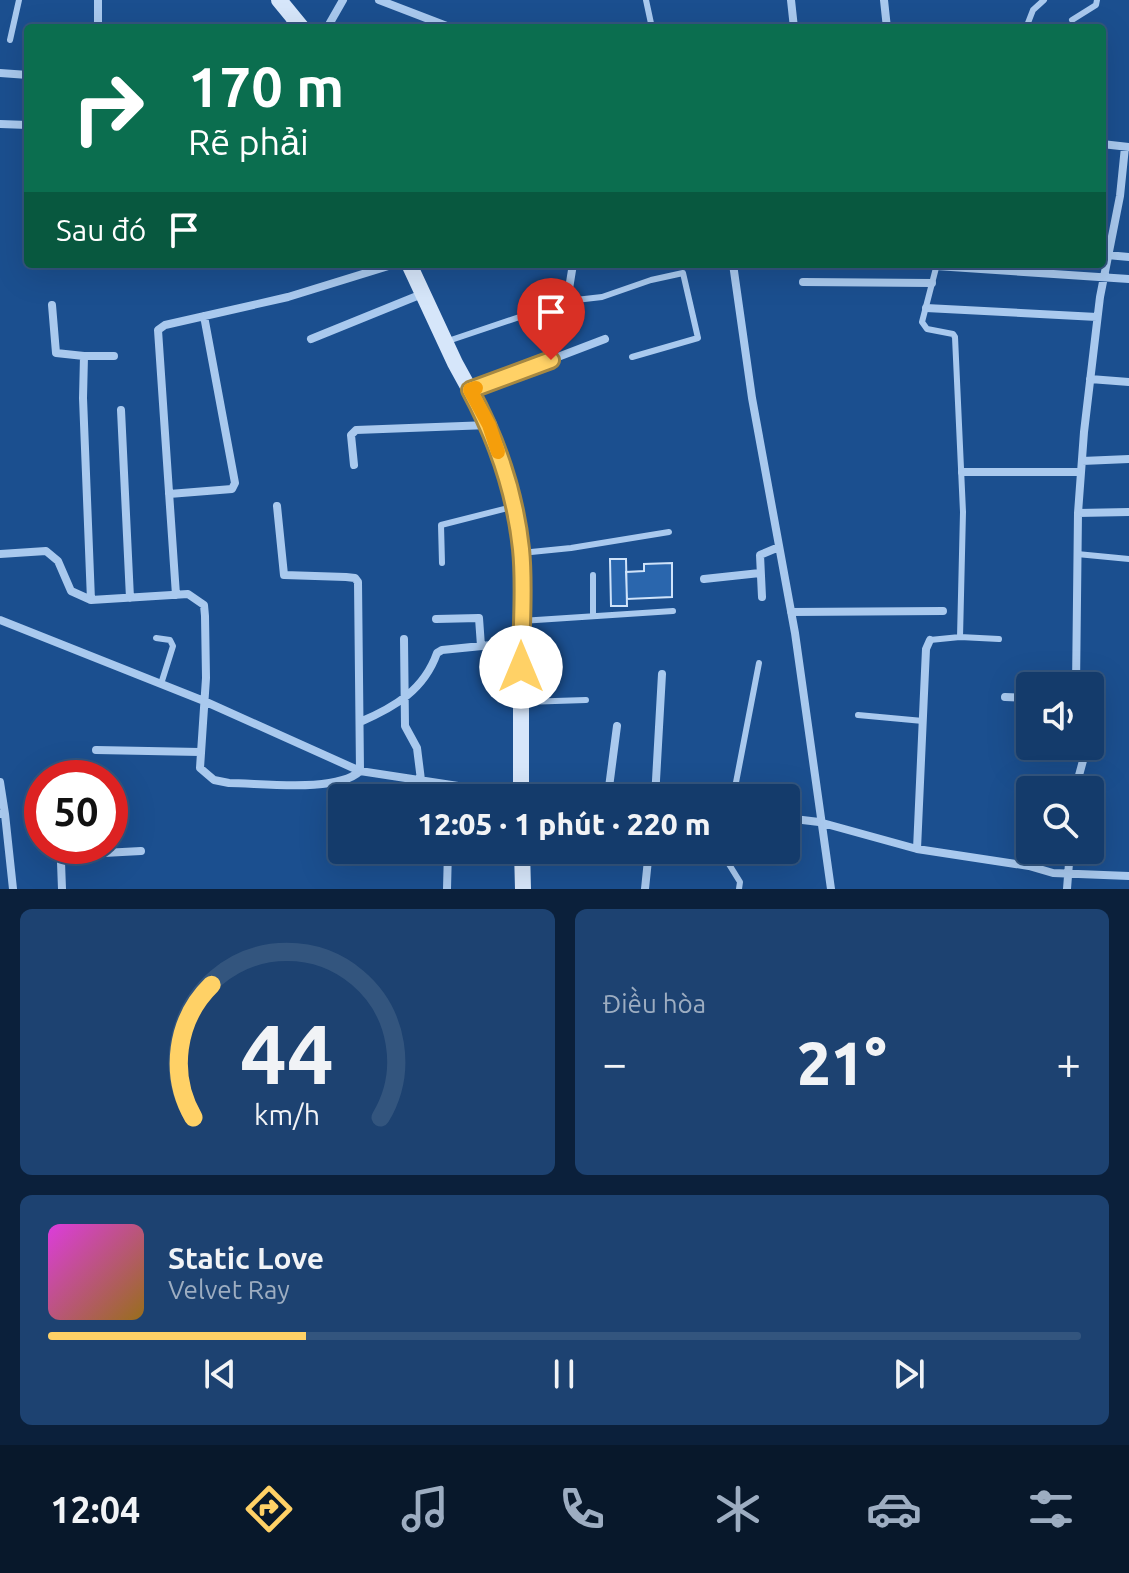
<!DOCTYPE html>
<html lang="vi">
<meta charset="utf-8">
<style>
:root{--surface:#143b6b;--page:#1d4271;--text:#f1f3f6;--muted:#9dadc1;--line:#33557e;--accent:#ffd166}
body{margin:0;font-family:Ubuntu,sans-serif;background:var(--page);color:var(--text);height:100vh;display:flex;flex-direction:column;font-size:30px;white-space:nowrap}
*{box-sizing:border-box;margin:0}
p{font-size:26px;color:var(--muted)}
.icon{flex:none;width:44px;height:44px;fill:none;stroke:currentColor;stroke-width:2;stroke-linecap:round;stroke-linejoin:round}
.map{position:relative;height:889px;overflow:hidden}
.drawer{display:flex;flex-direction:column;gap:20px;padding:20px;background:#0b203b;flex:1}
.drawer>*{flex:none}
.banner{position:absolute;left:24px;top:24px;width:1082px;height:244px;border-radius:8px;box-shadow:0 8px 32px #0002,0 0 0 2px var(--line);background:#0b6e4f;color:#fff;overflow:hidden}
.buttons{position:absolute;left:1016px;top:672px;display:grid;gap:16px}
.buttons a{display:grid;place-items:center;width:88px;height:88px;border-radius:8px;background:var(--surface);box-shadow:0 8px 32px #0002,0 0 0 2px var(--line);font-size:40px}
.speed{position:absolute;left:24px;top:760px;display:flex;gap:16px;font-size:40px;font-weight:700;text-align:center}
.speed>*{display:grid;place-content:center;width:104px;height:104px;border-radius:50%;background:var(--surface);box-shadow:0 8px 32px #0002,0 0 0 2px var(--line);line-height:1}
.speed .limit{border:12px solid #d22;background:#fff;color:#111}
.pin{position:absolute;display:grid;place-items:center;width:68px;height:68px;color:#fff;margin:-82px -34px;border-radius:50% 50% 50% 0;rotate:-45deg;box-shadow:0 0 8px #0007}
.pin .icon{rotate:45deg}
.me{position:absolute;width:88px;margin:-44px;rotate:0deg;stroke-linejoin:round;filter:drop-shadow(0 0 6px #0008)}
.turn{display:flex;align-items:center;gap:28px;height:168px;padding:0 32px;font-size:36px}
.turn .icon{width:104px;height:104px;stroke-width:2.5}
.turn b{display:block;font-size:56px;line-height:68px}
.then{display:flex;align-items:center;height:76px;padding:0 32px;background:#0003;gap:16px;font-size:30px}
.big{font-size:60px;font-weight:800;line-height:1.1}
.drawer .widget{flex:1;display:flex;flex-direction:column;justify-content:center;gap:12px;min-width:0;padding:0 28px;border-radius:12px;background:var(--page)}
.drawer .dial{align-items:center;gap:0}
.dial svg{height:208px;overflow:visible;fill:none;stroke:var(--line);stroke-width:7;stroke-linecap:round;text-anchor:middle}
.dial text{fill:var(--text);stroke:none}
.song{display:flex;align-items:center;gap:24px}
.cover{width:96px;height:96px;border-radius:12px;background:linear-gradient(135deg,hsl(300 70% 55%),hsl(40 70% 35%))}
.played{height:8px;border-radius:4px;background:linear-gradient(90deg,var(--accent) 25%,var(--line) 25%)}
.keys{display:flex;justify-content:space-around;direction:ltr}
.heat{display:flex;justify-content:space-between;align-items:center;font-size:44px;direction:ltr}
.drawer .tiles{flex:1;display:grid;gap:20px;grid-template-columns:1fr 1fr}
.widget:last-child{grid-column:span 2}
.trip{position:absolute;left:328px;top:784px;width:472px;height:80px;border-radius:8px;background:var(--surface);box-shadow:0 8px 32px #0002,0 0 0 2px var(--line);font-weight:800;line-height:80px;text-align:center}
.menu{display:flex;height:128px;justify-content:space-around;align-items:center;background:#08182b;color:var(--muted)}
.menu .icon{width:56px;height:56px}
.menu .on{color:var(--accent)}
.menu b{font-size:36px;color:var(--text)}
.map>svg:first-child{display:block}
.building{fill:#2a66ad;stroke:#cfe3fa;stroke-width:2}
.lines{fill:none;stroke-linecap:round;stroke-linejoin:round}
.lane{stroke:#a9c9ee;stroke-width:6}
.street{stroke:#a9c9ee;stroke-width:8}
.secondary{stroke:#d6e6fa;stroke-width:16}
.route-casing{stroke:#a68842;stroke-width:20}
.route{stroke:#ffd166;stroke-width:14}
.slow{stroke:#f59e0b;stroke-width:14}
</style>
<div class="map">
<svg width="1129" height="889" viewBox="0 0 1129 889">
<rect width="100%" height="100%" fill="#1b4f8f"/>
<path class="building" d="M610,559H626L627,606H611Z
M672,563V597L627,599L626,572L644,571V564Z"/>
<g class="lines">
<path class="lane" d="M646,0L652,28
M1072,20L1096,5L1097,0
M1026,28L1033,10L1044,0
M10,40L19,0
M937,264L922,322L927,329L953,334L955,337L963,512L960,637
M448,341L567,301L602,297L651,280L683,273L698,338L632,357
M521,553L571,548L669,532
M1077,554L1129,559
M442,563L441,525L512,507
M593,616V575
M521,621L673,611
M156,638L170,640L173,646L161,684
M930,640L960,637L999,639
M524,702L586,700
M858,715L923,721
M733,798L759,663
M725,850L727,861L740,882L739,889"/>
<path class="street" d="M379,0L452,28
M791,0L794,28
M884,0L887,28
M98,28V0
M282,28L296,22
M327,28L343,0
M0,73L28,75
M0,124L28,125
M1102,144L1129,147
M1107,255L1129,257
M733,264L752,398L795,633L831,889
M936,266L1129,279
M803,282L932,283
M567,301L573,264
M52,305L56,353L84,356L83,398L91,600
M926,308L1097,317
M311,339L422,294
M84,356H114
M1090,379L1129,382
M471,390L605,339
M121,410L130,598
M1082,461L1129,459
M354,465L351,435L356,430L489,425
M962,472H1081
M169,494L232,489L235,483L204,316
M1078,513L1129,512
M0,554L46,551L58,561L71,591L91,600L188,594L204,605L205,616L206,678L200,768L214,780L229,783C261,783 337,793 360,771L358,582L355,578L346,577L284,575L277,506
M704,579L760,573
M176,595L158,330L165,325L288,297L395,264
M762,597L760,555L779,547
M791,612L943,611
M436,619L479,618L481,646
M0,620L204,701L360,771L458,786L521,787L648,798
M404,639L405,726L417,748L421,780
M1076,686L1078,513L1084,432L1100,297L1120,196L1125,147
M1005,697L1030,698
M360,722C395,707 424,690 437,653L442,650L521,642
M96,750L200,752
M0,782L5,814
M1075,790L1087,746
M608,795L617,726
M655,798L662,674
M0,814H5L13,889
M786,818L819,822L917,849L1029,866L1053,873L1129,876
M917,849L926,649L930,640
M62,889L61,862L66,855L141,851
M447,889L448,850
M645,889L649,850
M1067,889L1070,850"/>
<path class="secondary" d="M279,0L302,28
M409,264L455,363L489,425L515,506L521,553V798
M522,850L523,889"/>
</g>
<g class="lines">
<g class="route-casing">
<path id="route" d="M521,667C521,628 525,587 521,549C515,492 497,440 470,390L551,360"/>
</g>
<use href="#route" class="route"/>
<path class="slow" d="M476,388L470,390L489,425L498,452"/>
</g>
</svg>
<div class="buttons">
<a><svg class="icon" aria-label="sound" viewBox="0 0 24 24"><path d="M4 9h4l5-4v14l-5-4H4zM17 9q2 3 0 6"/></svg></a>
<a><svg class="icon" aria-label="search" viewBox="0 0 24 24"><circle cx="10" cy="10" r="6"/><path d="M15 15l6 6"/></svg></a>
</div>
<div class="speed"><div class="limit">50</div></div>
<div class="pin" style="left:551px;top:360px;background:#d93025"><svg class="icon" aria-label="arrive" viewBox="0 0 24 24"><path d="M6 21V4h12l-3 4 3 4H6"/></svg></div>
<svg class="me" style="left:521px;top:667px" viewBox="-20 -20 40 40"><circle r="19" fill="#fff"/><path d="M0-13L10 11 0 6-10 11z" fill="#ffd166"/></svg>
<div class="trip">12:05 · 1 phút · 220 m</div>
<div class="banner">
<div class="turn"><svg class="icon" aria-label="right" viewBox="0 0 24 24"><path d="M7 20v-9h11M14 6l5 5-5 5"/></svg><div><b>170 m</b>Rẽ phải</div></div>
<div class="then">Sau đó<svg class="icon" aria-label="arrive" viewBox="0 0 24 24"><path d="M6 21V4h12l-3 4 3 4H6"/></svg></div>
</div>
</div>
<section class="drawer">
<div class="tiles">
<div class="widget dial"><svg viewBox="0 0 100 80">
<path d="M14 69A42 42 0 1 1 86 69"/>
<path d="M14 69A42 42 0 0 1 21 18" stroke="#ffd166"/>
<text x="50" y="56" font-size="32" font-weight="700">44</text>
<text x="50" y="72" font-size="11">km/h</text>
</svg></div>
<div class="widget"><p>Điều hòa</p>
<div class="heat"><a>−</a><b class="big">21°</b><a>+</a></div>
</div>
<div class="widget">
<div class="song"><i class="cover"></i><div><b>Static Love</b><p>Velvet Ray</p></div></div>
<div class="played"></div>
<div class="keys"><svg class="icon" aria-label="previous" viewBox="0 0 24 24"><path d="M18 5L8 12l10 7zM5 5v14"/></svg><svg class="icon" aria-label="pause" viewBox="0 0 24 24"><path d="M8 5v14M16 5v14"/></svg><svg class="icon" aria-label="next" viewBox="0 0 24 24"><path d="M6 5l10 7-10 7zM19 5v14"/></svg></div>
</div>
</div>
</section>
<nav class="menu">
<b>12:04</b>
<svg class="icon on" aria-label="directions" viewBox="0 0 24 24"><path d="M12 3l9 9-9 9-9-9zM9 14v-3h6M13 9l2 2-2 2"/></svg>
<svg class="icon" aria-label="music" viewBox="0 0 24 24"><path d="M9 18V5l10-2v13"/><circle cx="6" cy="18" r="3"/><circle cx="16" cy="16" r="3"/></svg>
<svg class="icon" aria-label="phone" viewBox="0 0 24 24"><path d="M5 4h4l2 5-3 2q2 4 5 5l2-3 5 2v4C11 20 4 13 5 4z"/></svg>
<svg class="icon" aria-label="climate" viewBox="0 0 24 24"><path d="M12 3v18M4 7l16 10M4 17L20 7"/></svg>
<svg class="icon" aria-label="car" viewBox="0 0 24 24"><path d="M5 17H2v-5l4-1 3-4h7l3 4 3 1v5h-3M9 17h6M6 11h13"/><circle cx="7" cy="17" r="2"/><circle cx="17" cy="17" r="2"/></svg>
<svg class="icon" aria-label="filters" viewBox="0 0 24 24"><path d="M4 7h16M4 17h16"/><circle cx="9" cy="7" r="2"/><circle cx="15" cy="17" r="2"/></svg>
</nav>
